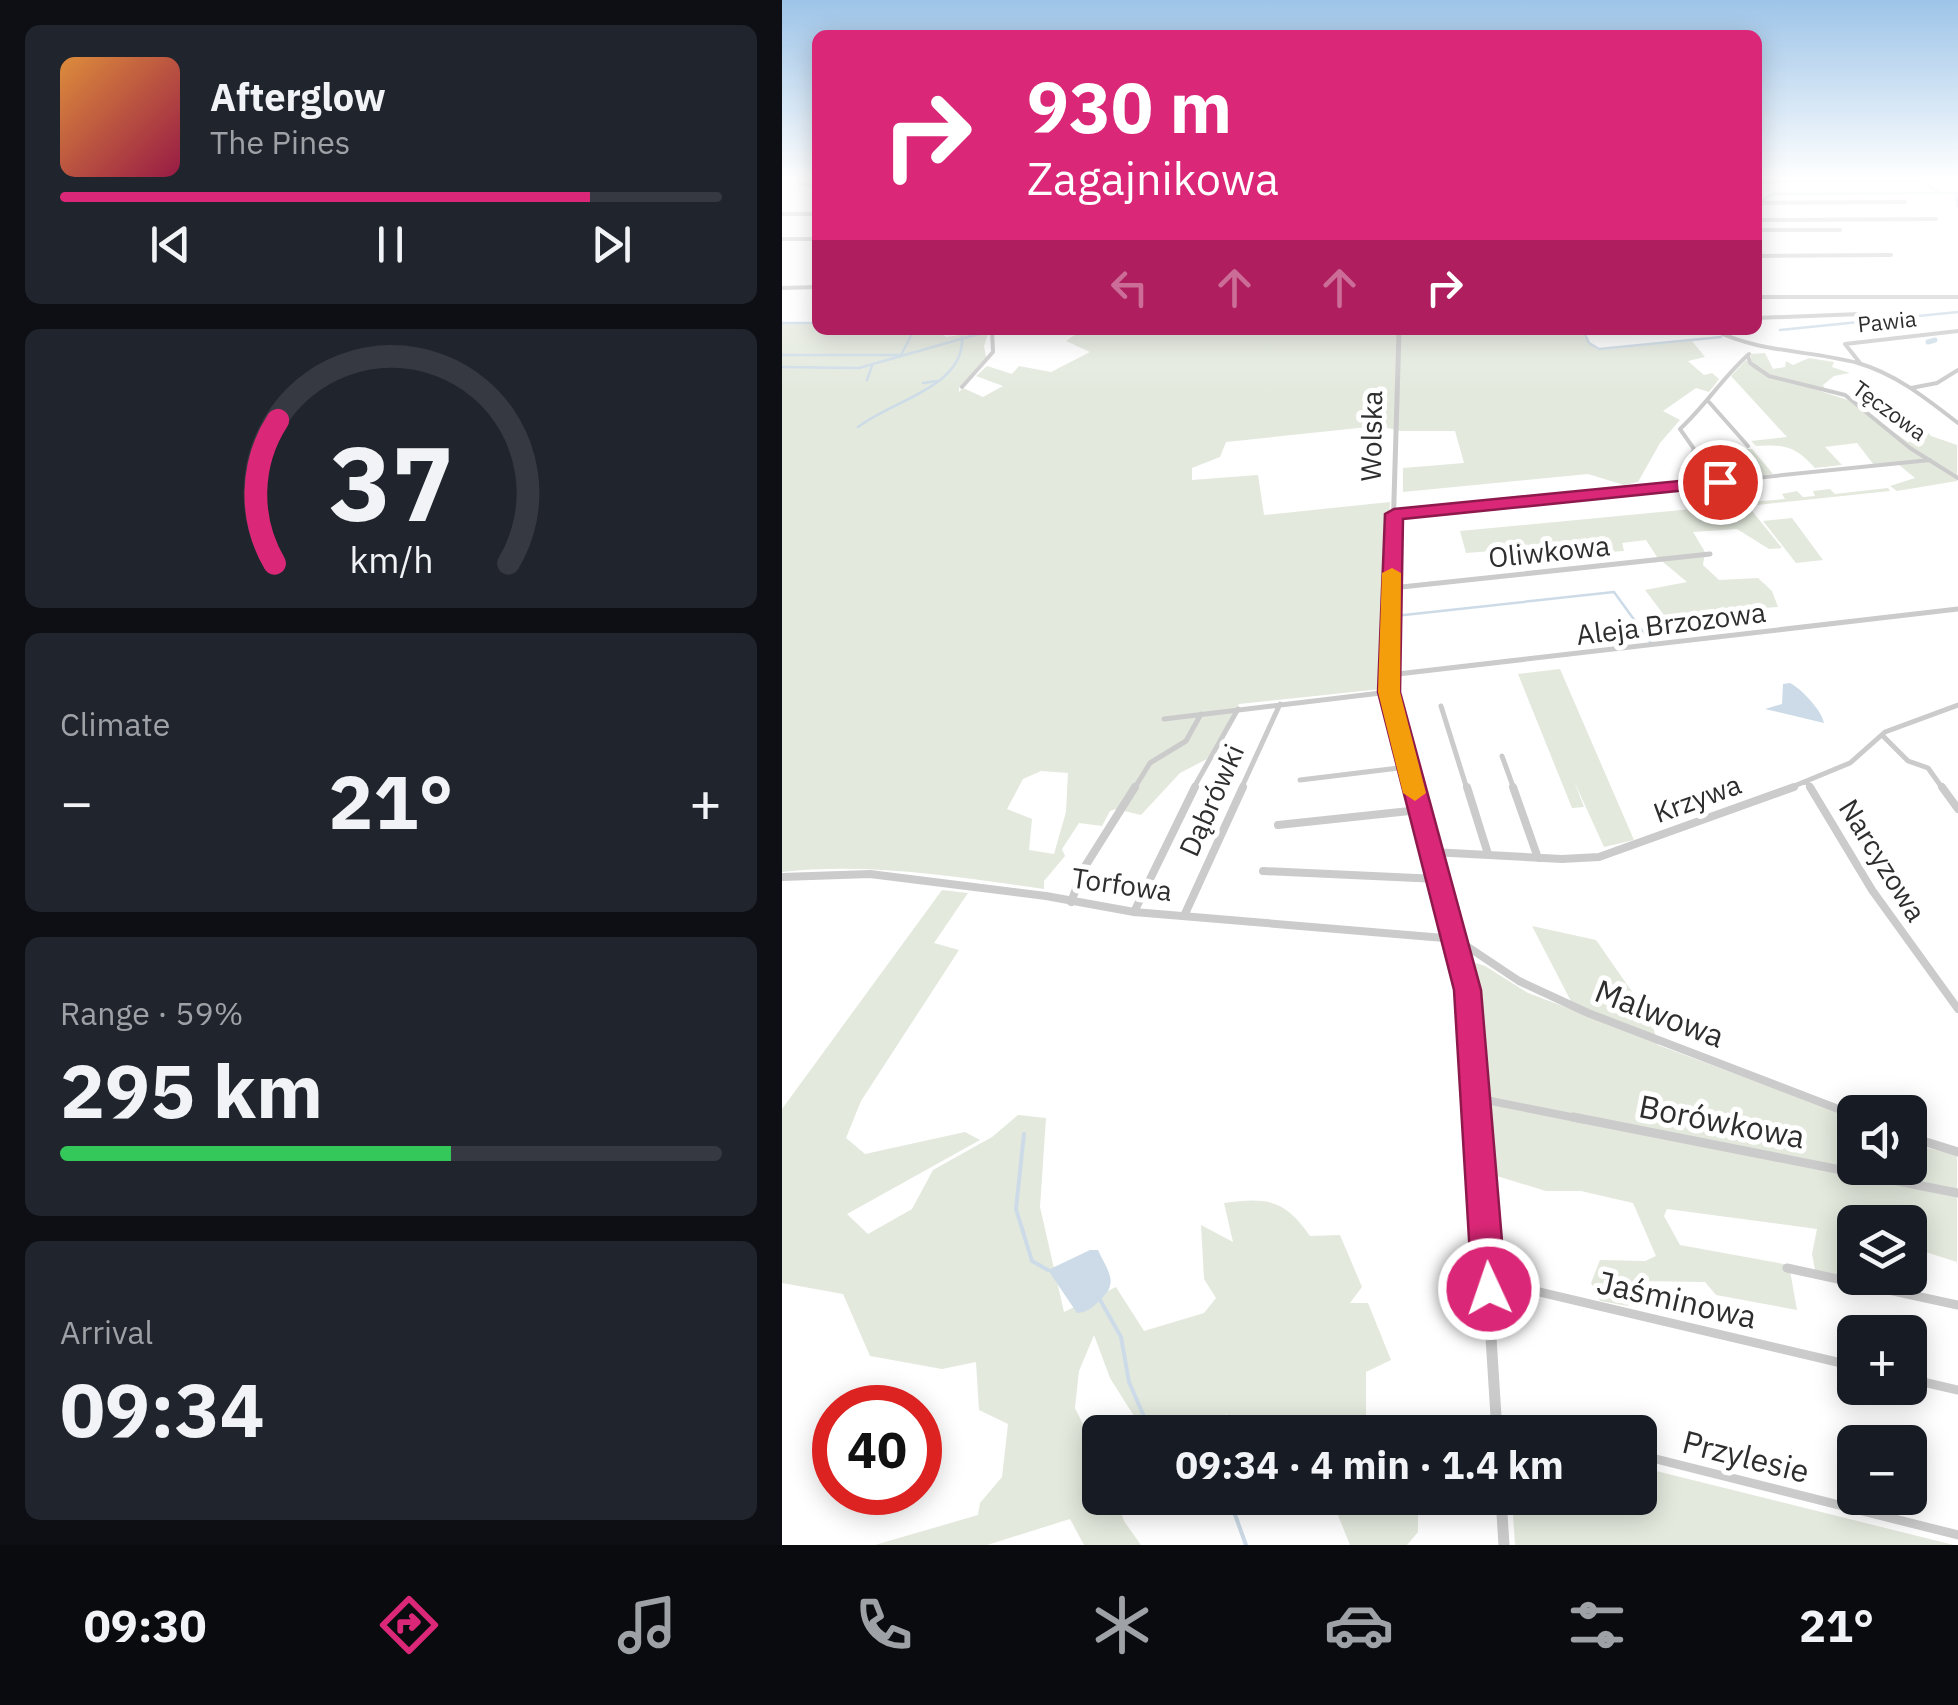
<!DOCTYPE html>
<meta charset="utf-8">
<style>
:root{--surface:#171b24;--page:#20242c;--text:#f1f3f6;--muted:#9ea1a6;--line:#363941;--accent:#db2777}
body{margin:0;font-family:"IBM Plex Sans",sans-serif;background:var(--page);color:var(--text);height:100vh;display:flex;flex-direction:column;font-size:38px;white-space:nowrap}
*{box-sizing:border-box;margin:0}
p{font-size:32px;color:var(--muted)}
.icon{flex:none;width:55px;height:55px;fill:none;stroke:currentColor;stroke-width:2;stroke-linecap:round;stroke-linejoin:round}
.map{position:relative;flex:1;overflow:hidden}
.sheet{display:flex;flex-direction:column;gap:25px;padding:25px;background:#0d0f14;width:782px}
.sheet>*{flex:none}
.hud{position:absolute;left:30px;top:30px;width:950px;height:305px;border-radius:15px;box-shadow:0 5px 25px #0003;background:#db2777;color:#fff;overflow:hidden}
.fabs{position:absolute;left:1055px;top:1095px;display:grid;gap:20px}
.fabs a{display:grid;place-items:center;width:90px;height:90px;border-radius:15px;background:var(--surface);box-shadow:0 5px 25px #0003;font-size:50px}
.speed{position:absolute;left:30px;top:1385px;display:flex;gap:20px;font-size:50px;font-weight:700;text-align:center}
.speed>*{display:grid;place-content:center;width:130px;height:130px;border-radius:50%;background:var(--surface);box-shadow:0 5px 25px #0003;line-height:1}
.speed .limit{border:15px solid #d22;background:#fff;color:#111}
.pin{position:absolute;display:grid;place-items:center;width:85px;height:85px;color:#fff;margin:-42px;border:5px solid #fff;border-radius:50%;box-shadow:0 2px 10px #0007}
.me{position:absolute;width:110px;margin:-55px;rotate:357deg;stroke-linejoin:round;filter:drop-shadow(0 0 8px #0008)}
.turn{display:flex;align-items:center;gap:35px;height:210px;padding:0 50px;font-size:45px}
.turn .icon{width:130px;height:130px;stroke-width:2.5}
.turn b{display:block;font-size:70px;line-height:85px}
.lanes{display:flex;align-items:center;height:95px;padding:0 50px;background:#0003;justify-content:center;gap:50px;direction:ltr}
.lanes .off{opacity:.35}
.big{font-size:75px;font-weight:800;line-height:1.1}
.sheet .card{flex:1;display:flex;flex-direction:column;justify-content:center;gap:15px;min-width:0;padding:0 35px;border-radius:15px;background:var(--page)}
.sheet .dial{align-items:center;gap:0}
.dial svg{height:260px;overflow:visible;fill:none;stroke:var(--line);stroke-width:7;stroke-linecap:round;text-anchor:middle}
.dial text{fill:var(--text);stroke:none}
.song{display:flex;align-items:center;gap:30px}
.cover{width:120px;height:120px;border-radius:15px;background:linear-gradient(135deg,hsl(30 70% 55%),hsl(340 70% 35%))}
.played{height:10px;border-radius:5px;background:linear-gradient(90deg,var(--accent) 80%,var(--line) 80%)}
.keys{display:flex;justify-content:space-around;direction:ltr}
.heat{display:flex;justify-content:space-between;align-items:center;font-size:55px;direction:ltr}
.charge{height:15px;border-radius:8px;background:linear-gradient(90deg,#34c759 59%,var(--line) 0)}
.trip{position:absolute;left:300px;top:1415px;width:575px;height:100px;border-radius:15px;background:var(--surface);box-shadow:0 5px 25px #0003;font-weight:800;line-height:100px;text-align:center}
.tab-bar{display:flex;height:160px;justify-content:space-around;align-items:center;background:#090b0e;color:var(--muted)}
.tab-bar .icon{width:70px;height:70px}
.tab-bar .selected{color:var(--accent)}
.tab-bar b{font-size:45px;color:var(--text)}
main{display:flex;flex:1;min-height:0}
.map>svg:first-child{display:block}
.green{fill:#e3e9dd;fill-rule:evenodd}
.water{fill:#ccdbe7}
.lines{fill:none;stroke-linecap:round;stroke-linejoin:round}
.stream-far1{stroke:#ccdbe7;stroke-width:2.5}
.stream{stroke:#ccdbe7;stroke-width:4}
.canal{stroke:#ccdbe7;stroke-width:5}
.minor-far3{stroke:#cbcbcb;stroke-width:4}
.minor-far2{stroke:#cbcbcb;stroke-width:5}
.minor-far1{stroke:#cbcbcb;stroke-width:8}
.minor{stroke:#cbcbcb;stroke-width:9}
.tertiary-far4{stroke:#cbcbcb;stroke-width:4}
.tertiary-far3{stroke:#cbcbcb;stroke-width:5}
.tertiary-far2{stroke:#cbcbcb;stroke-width:6}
.tertiary-far1{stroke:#cbcbcb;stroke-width:9}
.tertiary{stroke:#cbcbcb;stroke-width:11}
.route{fill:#db2777;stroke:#8e194d;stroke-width:2.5}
.slow{fill:#f59e0b}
.labels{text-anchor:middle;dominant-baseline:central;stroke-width:10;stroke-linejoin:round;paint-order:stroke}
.far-street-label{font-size:22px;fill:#2e2e2e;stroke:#fff}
.street-label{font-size:28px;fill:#2e2e2e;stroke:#fff}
.near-street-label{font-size:32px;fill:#2e2e2e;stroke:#fff}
</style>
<main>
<section class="sheet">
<div class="card">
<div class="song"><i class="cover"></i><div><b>Afterglow</b><p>The Pines</p></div></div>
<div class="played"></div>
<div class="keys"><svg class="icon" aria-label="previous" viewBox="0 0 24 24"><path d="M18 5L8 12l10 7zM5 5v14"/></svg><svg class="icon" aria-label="pause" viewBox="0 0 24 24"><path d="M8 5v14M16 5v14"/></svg><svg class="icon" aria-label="next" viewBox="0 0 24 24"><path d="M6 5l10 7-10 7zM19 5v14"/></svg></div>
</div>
<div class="card dial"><svg viewBox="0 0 100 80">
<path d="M14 69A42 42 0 1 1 86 69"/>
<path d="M14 69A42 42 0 0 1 15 25" stroke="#db2777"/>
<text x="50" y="56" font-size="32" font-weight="700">37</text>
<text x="50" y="72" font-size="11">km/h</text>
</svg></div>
<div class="card"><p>Climate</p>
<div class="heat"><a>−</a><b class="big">21°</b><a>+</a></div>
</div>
<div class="card"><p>Range · 59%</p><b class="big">295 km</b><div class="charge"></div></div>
<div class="card"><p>Arrival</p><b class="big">09:34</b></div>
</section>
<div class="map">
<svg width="1176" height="1545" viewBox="0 0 1176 1545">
<rect width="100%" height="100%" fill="#fff"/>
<path class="green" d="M0,322H35V330H156L164,337L207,331L202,346L204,357L177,388V392L181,388L201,397L221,386L194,376L205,366L230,374L237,366L269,372L308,352L284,341L300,330L800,332L806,343L816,350L910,341L923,357L906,361L922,375L930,373L937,379L927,392L914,388L881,411L898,420L878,443L856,482L842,485L806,474L621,492V468L682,463L673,431H619L596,426L444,442L438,457L410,468V480L476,475L482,515L608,502L599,689L457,704L425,759L398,773L359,815L334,809L328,811L320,826L297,823L280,849L283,856L262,881V889C178,877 86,862 0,872ZM259,771L286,773L284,812L272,854L247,850L250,819L225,809L241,779Z
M983,353L991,369L1003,367L1004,361L1011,365L1027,358L1052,362L1050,367L1068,373L1052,376L1041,385L1043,389L976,371L1066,400L1126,442L1138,439L1123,418L1131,417L1149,436L1175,445V481L1115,491L1108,486L1133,478L1116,464L1092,465L1075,443L1043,447L1060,465L1033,468C1013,446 1003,444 974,446L969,441L1005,437L949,376L964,360L969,365V354Z
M970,449L991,474L950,478L937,462L910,461L913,450Z
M934,484L944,497L961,496L967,502L1003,499L1000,494L1015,491L1021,497L1033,496L1031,491L1048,489L1053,494L1106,488L1108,491L966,506L1000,548L987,549L955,529L911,532L923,552L921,565L937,580L976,578L990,591L996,607L882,615L863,590L905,582L875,557L864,540L840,543L842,551L801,554L797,544L684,553L678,531L910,509L897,487Z
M1010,518L1041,560L1014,563L981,521Z
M778,669L852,840L822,847L792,781L802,807L790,808L736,674Z
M160,890L186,893L152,943L177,950L79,1101L64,1138L83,1154L183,1132L198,1140L65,1214L86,1234L130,1209L151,1170L210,1137L236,1115L264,1118L258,1207L282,1312L334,1287L362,1331L422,1313L434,1298L422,1279L419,1225L451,1242L442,1203C486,1197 503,1200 528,1236L558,1235L580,1287L568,1303H586L609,1360L584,1372V1432H462L458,1423L444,1414L440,1432H362L328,1378L312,1335L297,1371L293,1408L317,1457L318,1498H334L342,1521L359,1545H302L288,1519L205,1545H93L196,1515L198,1503L220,1477L226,1424L197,1410L194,1362L160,1369L88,1356L61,1294L0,1283V1109Z
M750,926L814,940L869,1019L876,1045L1072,1118V1168H1128V1144L1175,1155V1262L1128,1247V1222H1072V1256L1068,1257L1075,1280L1034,1275L1030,1254L1035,1229L885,1209L882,1216L898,1245L1007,1265L1015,1310L934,1295L923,1282L852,1281L853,1291L846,1306L818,1301L809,1283L818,1260L863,1261L874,1256L851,1203L799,1191H764L705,1173L692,1008L681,959L703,966L746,993L794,1011Z
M858,1467L1172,1545H733L730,1498H858Z
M549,1498H588L589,1507L612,1509L620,1498H636V1532L625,1545H568Z"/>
<path class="water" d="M1008,683C1020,689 1040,711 1042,723L983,709L1000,704L1001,684Z
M308,1250H316C326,1272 338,1283 317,1301C310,1308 306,1312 295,1313L266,1270Z"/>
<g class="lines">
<path class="stream-far1" d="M996,181H1140
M1142,183L1156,192
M1174,195L1176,206
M981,200L990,194L1176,193
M0,323H35
M801,330L807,343L817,349L939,337
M998,330L1176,312
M0,355H119
M119,355L132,330
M0,367L77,368L207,331
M85,380L90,366
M141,383L155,381
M76,427C111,400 183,387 180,337
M613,616L832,592L869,643"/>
<path class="stream" d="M242,1134L234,1209L250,1261L266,1270
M317,1298L339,1337L347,1382L367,1428L373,1432
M447,1498L464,1545"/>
<path class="canal" d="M1146,342L1153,340"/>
<path class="minor-far3" d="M975,182H996
M18,184H35
M975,203L1123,202
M0,214H35
M975,220L1154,219
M975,230H1058
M0,239H35
M975,256L1109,255
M0,288L35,287
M975,297H1176
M975,318L1078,314
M932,330C978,353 1027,350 1076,363C1114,374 1145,399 1176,423
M966,356L968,363L987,376L1063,395L1128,448L1176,478
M1078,363L1063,344L1176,331
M180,387L211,352L210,330
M1129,388L1155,383L1176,370
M927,402L966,446
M896,485L912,449L898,429C924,405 941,377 967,354
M612,515L1148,460"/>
<path class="minor-far2" d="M610,588L928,554
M607,675L1176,609
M659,706L685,789
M382,719L607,692
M1100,735L1126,761L1146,768L1161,789
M720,756L732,789
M518,780L625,767
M1025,782L1029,789
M352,789L368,763L404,741L419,714
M411,789L456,709
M459,789L498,704
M1005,789L1068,763L1103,732L1176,705"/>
<path class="minor-far1" d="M685,787L706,854
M731,787L756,858
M1028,787L1090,890L1176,1009
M1160,787L1176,809
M496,825L637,810
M650,852L780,859L817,857L1012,787
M481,871L656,879
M0,877L88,874L264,896L352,912L674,939L737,981L806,1013L1072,1115
M289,902L302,868L353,787
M352,912L413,787
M402,916L461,787
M694,1098L804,1120"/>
<path class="minor" d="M791,1117L1176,1193
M1128,1137L1176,1152
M1005,1268L1176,1305
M706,1280L1072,1366
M1128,1379L1176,1390
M715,1426L766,1432
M858,1455L1176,1535"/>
<path class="tertiary-far4" d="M617,334V330"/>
<path class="tertiary-far3" d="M611,533L617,332"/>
<path class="tertiary-far2" d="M611,530L607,692L632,789"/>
<path class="tertiary-far1" d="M631,787L688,1007L695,1120"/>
<path class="tertiary" d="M695,1117L715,1432
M719,1498L722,1545"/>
</g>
<linearGradient id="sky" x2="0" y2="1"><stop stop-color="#9dc4e8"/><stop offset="0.45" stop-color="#fff"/><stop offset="1" stop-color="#fff" stop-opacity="0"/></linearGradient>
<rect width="1176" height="396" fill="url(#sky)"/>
<path class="route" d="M938,477L946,482L944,486L621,519L618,692L699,990L724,1289L719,1301L707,1306L695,1301L690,1289L672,990L596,692L603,514L612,509Z"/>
<path class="slow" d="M610,568L619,573L618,692L644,793L633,801L621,793L596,692L600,573Z"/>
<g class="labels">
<g class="far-street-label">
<text transform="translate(1105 321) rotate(-6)">Pawia</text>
<text transform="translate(1108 410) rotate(36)">Tęczowa</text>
</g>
<g class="street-label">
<text transform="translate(589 436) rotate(-89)">Wolska</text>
<text transform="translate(767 551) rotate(-6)">Oliwkowa</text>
<text transform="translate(889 623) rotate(-7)">Aleja Brzozowa</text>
<text transform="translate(915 798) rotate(-20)">Krzywa</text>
<text transform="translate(429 800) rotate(-66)">Dąbrówki</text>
<text transform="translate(1101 860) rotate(58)">Narcyzowa</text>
<text transform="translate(340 884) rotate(8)">Torfowa</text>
</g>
<g class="near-street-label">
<text transform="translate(878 1013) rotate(21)">Malwowa</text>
<text transform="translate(940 1121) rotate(11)">Borówkowa</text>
<text transform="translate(895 1299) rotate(13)">Jaśminowa</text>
<text transform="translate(964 1456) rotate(14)">Przylesie</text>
</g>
</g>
</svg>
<div class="fabs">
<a><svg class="icon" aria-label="sound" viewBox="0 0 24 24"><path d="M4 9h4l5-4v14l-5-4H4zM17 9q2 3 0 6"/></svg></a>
<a><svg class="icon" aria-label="layers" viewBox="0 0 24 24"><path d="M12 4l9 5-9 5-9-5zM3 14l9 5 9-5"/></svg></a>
<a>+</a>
<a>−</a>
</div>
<div class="speed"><div class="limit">40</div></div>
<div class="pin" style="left:938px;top:482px;background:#d93025"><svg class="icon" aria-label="arrive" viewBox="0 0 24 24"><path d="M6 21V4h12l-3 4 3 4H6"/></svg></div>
<svg class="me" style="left:707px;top:1289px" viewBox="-20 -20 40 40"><circle r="17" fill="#db2777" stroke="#fff" stroke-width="3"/><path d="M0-11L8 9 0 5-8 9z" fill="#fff"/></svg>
<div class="trip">09:34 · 4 min · 1.4 km</div>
<div class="hud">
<div class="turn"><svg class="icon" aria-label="right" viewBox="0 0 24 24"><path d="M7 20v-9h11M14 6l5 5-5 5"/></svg><div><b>930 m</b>Zagajnikowa</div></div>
<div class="lanes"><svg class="icon off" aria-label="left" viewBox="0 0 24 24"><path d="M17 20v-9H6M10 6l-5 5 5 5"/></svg><svg class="icon off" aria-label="ahead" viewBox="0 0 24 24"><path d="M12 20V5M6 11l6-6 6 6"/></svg><svg class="icon off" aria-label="ahead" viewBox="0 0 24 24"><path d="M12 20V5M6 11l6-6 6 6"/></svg><svg class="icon" aria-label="right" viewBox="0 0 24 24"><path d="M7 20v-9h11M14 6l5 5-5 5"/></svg></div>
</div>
</div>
</main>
<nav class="tab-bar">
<b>09:30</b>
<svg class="icon selected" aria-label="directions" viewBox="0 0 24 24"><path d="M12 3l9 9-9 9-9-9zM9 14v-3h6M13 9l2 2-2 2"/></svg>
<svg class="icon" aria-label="music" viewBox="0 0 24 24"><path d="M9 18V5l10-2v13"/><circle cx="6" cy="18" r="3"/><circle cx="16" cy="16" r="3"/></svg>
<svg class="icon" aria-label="phone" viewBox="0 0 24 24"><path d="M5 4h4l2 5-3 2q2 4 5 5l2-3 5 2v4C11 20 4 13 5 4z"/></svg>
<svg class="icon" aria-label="climate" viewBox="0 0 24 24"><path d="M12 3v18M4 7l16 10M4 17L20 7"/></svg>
<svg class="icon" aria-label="car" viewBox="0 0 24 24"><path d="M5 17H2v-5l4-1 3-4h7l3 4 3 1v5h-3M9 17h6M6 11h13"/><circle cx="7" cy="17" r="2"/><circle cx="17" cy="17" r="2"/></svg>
<svg class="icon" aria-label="filters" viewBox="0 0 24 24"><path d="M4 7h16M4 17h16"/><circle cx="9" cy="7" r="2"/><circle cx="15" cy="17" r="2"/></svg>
<b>21°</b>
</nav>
